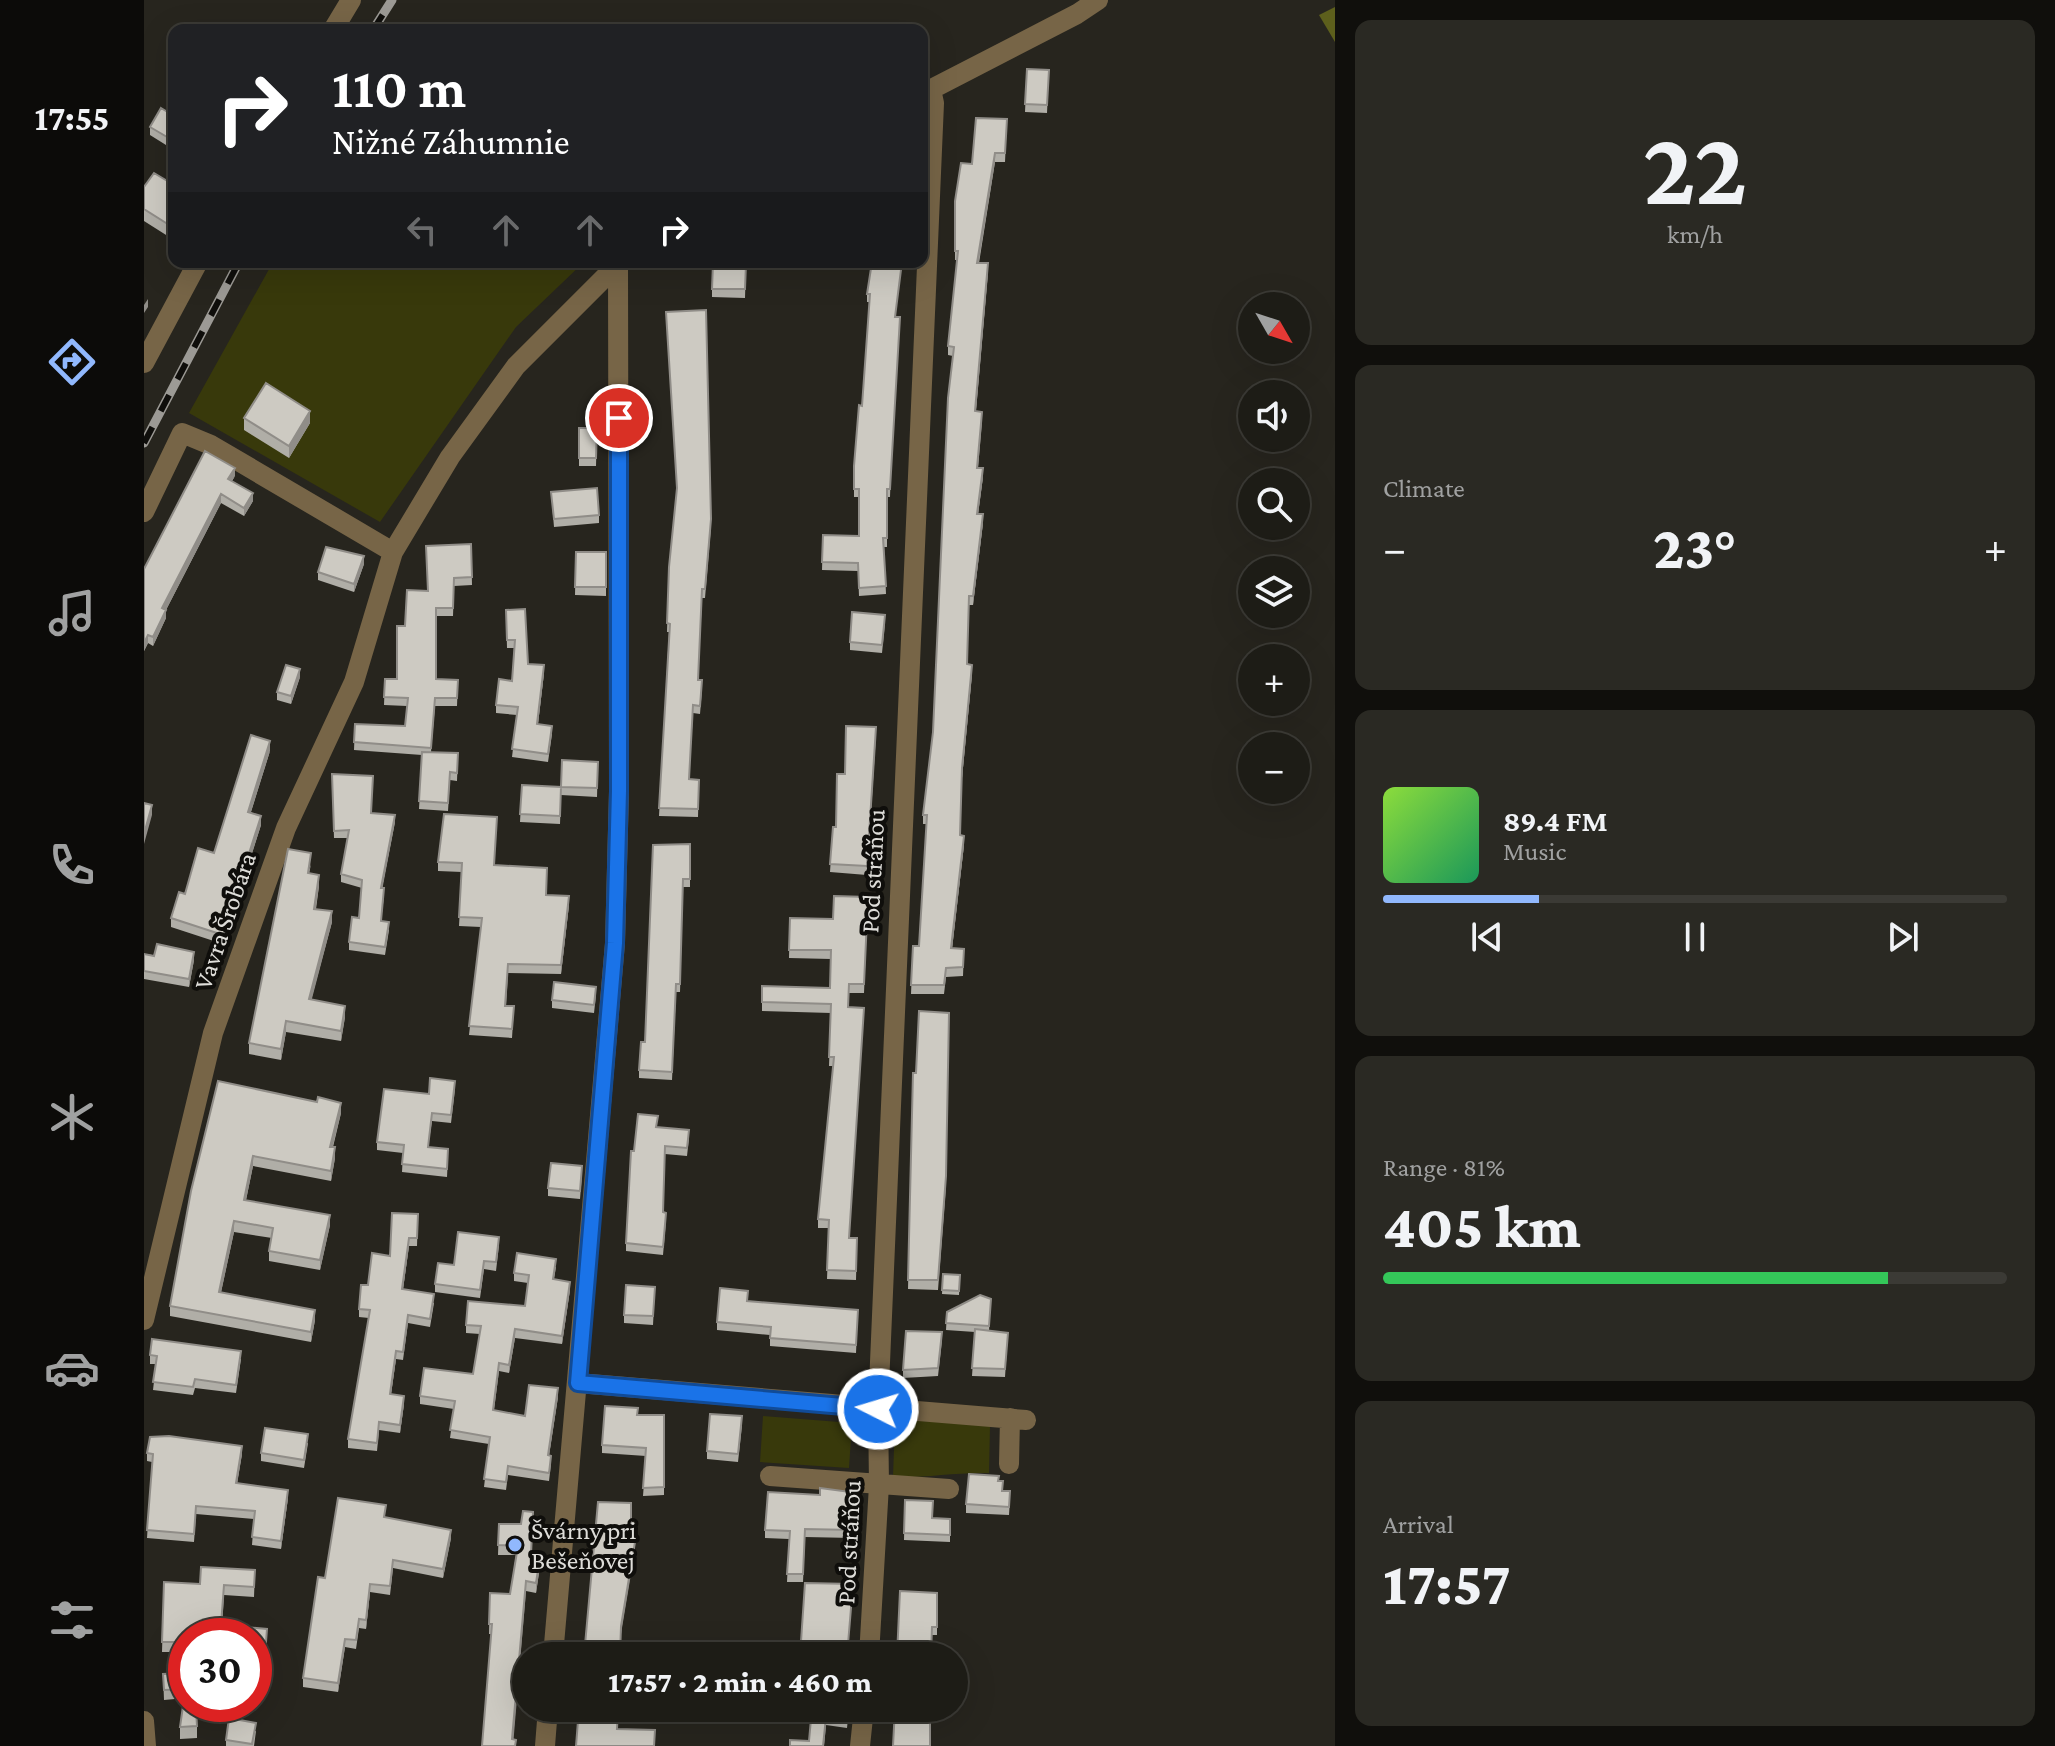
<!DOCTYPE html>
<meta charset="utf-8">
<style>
:root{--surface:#1d1c16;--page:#2a2923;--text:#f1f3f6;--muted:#a0a1a1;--line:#3b3a35;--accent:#91b8fd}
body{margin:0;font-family:"Crimson Pro",serif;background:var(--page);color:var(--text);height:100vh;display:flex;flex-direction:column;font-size:30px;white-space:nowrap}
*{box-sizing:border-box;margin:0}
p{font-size:26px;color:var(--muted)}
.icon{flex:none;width:44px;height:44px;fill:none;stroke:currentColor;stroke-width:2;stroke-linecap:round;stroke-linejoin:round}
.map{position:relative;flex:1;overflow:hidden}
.side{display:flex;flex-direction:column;gap:20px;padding:20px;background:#100f0c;width:720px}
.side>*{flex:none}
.hud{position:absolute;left:24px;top:24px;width:760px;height:244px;border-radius:16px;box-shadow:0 8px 32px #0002,0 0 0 2px var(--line);background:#202124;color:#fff;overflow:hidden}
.needle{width:52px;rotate:129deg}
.fabs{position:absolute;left:1094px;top:292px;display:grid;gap:16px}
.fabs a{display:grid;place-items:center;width:72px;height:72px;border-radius:50%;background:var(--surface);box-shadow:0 8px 32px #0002,0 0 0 2px var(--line);font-size:40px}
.speed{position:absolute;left:24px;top:1618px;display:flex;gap:16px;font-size:40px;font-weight:700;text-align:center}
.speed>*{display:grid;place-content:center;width:104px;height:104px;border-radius:50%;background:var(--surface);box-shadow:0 8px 32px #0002,0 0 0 2px var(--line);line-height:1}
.speed .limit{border:12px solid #d22;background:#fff;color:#111}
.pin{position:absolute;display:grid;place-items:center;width:68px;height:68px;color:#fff;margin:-34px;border:4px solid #fff;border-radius:50%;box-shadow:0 2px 8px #0007}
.me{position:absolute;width:88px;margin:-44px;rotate:275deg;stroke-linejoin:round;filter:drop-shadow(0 0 6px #0008)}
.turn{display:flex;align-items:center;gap:28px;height:168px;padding:0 32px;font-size:36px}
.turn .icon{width:104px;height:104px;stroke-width:2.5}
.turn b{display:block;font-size:56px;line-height:68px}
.lanes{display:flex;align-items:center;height:76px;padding:0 32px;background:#0003;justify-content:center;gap:40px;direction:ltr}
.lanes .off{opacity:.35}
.big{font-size:60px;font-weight:800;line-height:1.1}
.side .widget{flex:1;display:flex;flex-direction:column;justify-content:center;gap:12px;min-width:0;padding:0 28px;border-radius:16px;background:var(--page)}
.side .dial{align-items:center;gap:0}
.dial b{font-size:104px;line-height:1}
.song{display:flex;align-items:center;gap:24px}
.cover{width:96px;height:96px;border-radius:12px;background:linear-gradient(135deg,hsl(90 70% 55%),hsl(150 70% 35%))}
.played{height:8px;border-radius:4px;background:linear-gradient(90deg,var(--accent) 25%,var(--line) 25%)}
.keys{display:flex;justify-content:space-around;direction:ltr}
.heat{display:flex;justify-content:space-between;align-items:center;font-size:44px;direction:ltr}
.charge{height:12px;border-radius:6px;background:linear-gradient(90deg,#34c759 81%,var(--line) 0)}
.trip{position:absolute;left:368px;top:1642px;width:456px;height:80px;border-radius:40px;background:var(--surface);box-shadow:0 8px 32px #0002,0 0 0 2px var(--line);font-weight:800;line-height:80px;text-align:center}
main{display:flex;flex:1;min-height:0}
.tabs{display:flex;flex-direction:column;width:144px;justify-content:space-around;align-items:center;background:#0c0b09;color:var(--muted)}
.tabs .icon{width:56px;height:56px}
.tabs .active{color:var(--accent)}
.tabs b{font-size:36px;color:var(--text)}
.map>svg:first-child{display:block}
.green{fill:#38390b}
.forest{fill:#5d5f1c}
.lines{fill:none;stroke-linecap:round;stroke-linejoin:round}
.minor{stroke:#776547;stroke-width:20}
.rail-casing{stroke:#9c9a95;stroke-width:9}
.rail{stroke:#0f0e0b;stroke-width:6;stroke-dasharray:18;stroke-linecap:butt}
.wall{fill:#b0aea7}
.shaded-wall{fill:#908d88}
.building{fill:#cdcac2;stroke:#908d88;stroke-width:2}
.route-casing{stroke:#114b97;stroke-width:20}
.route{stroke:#1a73e8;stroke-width:14}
.poi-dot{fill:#91b8fd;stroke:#0f0e0b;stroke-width:3}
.labels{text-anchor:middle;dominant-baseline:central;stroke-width:8;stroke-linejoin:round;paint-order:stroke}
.street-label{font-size:26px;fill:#deddd9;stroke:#0f0e0b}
.poi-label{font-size:26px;fill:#deddd9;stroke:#0f0e0b;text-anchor:start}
</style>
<main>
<nav class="tabs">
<b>17:55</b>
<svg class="icon active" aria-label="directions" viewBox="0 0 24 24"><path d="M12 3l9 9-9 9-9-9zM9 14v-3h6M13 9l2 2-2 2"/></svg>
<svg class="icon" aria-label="music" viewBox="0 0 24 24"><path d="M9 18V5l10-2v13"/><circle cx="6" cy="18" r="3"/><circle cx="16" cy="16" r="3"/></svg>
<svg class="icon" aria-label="phone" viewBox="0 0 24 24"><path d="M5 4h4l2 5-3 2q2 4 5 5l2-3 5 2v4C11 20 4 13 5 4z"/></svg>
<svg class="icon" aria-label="climate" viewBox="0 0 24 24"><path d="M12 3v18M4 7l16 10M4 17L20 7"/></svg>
<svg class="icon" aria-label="car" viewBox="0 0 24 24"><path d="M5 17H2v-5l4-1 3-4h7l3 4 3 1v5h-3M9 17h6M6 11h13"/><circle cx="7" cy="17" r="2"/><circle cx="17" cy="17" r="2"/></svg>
<svg class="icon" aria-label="filters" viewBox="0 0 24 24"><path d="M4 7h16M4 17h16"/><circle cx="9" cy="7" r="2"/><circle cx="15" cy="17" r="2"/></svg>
</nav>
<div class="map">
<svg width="1191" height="1746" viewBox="0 0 1191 1746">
<rect width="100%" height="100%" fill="#27251e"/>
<path class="green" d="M129,262H440L372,327L236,522L45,413Z
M619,1416L708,1423L705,1468L616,1462Z
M751,1419L846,1426L845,1473C812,1472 783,1478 749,1477Z"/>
<path class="forest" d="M1191,7V42L1175,15Z"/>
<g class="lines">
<path class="minor" d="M189,30L207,0
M778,94L933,14L954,0
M0,363L54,262
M0,512L38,433L67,445L249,552
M0,1320L69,1033L142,828L210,682L249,552L306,457L372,366L476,262
M434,1383L882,1420
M865,1464L866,1418
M626,1476L805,1489
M409,1656L471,943L475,791L474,263
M725,1656L735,1485L734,1409L790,103L787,89
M0,1721L2,1746
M401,1746L404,1708
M716,1746L720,1708"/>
<g class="rail-casing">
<path id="rail" d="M229,30L248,0
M0,443L95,262"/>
</g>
<use href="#rail" class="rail"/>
</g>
<path class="wall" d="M883,69L905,70L903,113L881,112Z
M30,116V150L6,135V127Z
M863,119L861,162H851L835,263L844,272L832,411L838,421L834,468L839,477L834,514L839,523L829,605H825L823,664L828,674L818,778L816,835L820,845L808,949H820L819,976L802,977L800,994H767L769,946H775L783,824H779V815L789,732L809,356L804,355V346L813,260H811V201L828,164Z
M30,185V240L0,221V187Z
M728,262L752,317L746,497H743V547H740L742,594L715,596L714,571L678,570L679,535L715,536V497H710V466L718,406L726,302H723V294Z
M602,264L601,298L568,297V289Z
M100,418L166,423L145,458L100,430Z
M435,428H453L452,466H435Z
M91,476L88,481L109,501L100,516L77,503L22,610V618L9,646L4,643L0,651V569Z
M407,492L455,515V523L410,527Z
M567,527L561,598H558L554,680L558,689L556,714L549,713L545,779L555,780L554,817L515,816L525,632H523L525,567Z
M327,544L328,585L310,586L309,616H292V679L314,680L313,706H291L287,752L314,753L313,781L306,780L304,811L275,809L278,755L210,750L211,724L261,726L263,706L240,705L241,679H253L261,626L284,591Z
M432,552H462V596L431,595Z
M220,564L210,592L174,580V572Z
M362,610L384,664L400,673L394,724L408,734L404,762L368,757L373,715L352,713V705L368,681L370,648H363Z
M741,623L738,653L706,650V642Z
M156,677L147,704L133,700V692Z
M732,735L723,875L686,872L689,827H692L701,774Z
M126,751L107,812L117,825L79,944L27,927V918L41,894L70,853Z
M454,762L453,797L417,795L416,824L376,822L378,785L417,787Z
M188,774L227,813L251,822L238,888L240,896L237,921L245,930L241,955L205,950V942L215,918L218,888L197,882V874L204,838H190Z
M546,844V887H539L536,992H532L528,1080L495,1078V1070Z
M294,862L350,865L402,895L425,905L417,974L364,973L362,1006H370L368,1038L325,1035L337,927L315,926L318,872L294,871Z
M167,864L165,874L175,886L172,909L188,922L167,1000L201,1017L197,1041L142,1032L137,1060L105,1054V1043Z
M724,897L720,993H705L704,1007L705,1238H713L712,1280L683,1279L685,1228H674V1219L689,1066H685L687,1013L618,1011V986L686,988L687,959L645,958L646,918L689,919Z
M0,954L50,960L45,987L0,979Z
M452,995L450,1013L408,1008V1000Z
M769,1073L802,1186L794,1290L764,1289Z
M311,1089L307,1123L288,1121L284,1147L304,1157L303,1177L258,1172L259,1153L233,1150V1142L285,1094Z
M173,1102L197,1113L189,1147L191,1158L187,1181L109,1166L102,1200L186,1225L176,1270L125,1261V1251L128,1238L90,1232L77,1292L171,1320L167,1342L26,1316V1306L47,1191Z
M513,1128L545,1138L543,1156L521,1154L519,1212L522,1221L519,1255L482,1251V1243Z
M438,1174L436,1199L404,1196V1188Z
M274,1214L273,1246H265L259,1289L290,1303L286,1327L264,1323L259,1360L252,1359L247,1394L260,1404L256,1433L235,1430L233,1451L204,1448V1439L225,1318L215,1317V1309L224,1285L246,1256Z
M355,1245L352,1271L340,1269L336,1298L291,1292V1284L310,1265Z
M412,1267L410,1279L426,1290L418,1344L371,1338L365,1373L355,1371L350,1410L381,1416L414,1397L405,1455L407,1464L405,1481L364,1475L362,1490L340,1487L345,1444L306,1438L310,1409L276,1404V1396L329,1374L336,1334L322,1333V1325L381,1306L384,1283L370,1281V1273Z
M799,1274L816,1275L815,1295L798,1294Z
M511,1287L509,1325L480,1323V1315Z
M847,1299L845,1331L864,1333L861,1377L828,1376L831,1332L802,1330L803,1312Z
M604,1301L714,1310L712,1353L626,1346V1335L573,1330V1322Z
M798,1340L794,1376L759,1378V1370Z
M6,1355L97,1359L92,1393L51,1388L49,1395L9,1390L12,1364H6Z
M494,1415H520V1495L499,1496L502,1456L458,1453V1445Z
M598,1425L594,1462L563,1459V1451Z
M164,1443L160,1468L117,1461V1453Z
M3,1453L98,1454L93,1483L144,1498L137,1549L108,1545L110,1519L52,1514L50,1542L3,1538L8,1462L3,1461Z
M854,1481L859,1491L866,1499L865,1515L822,1513V1504Z
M761,1500L789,1518L806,1519V1542L760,1540Z
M714,1501L710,1538L661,1537L659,1582H643L645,1539L621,1538V1530Z
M241,1517L307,1538L299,1578L249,1568L246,1595L226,1592L222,1629L215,1628L212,1649L201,1647L194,1692L159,1687V1678L181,1578Z
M355,1524L388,1555L396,1566L392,1593L382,1591L338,1746L347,1634H345L346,1593L366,1594L372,1555H354Z
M111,1570L110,1597L80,1595L78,1625L123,1638L121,1665L110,1664V1636H42V1698L20,1700L19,1674L40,1673L39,1652H18L20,1582L56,1584Z
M793,1593V1635H788L753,1656Z
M668,1708H705L703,1728L682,1725L680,1746H646L665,1741Z
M53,1726V1738L36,1739V1727Z
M112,1731L110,1746H82V1740Z"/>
<path class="shaded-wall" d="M851,153V162L833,272V263Z
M844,263V272L831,420V411Z
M4,299V307L0,313V305Z
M166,411V423L145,458V446Z
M91,468V476L84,487V479Z
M839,468V477L833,523V514Z
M109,493V501L100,516V508Z
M77,494V503L22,610V618L9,646V637L18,608Z
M839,514V523L829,605V596Z
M220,556V564L210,592V584Z
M4,635V643L0,651V643Z
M400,665V673L393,732V724Z
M828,665V674L818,778V768Z
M156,669V677L147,704V696Z
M126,741V751L104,821V812Z
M8,805V815L0,844V834Z
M251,815V822L237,896V888Z
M117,816V825L79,944V935Z
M820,836V845L807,958V948Z
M175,875V886L170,919V909Z
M425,896V905L417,974V965Z
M188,911V922L165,1010V999Z
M50,952V960L45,987V979Z
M201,1006V1017L197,1041V1031Z
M142,1021V1032L137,1060V1049Z
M197,1103V1113L186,1157V1147Z
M191,1147V1158L187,1181V1171Z
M109,1156V1166L100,1210V1200Z
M186,1215V1225L176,1270V1260Z
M90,1221V1232L75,1302V1292Z
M265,1238V1246L258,1297V1289Z
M426,1282V1290L418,1344V1336Z
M171,1310V1320L167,1342V1332Z
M371,1329V1338L365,1373V1365Z
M252,1351V1359L246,1402V1394Z
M414,1388V1397L404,1463V1455Z
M260,1396V1404L256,1433V1425Z
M98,1446V1454L92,1491V1483Z
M144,1490V1498L137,1549V1541Z
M307,1530V1538L299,1578V1569Z
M491,1542V1550L477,1634V1626Z
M396,1557V1566L392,1593V1583Z
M382,1581V1591L369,1746L368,1739Z
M226,1584V1592L222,1629V1620Z
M201,1639V1647L194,1692V1683Z"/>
<path class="building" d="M883,69L905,70L903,105L881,104Z
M17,108L30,116V141L6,127Z
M832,118L863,119L861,153H851L833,263H844L831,411L838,412L833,468H839L833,514H839L829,596H825L823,664L828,665L818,768L816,835L820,836L807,948L820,949L819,967L802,968L800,985H767L769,946H775L783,815H779L789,732L804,398L810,347L804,346L814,251H811V201L817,163L828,164Z
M10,173L30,185V228L0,209V187Z
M728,262H758L751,317H756L746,489H743V538H739L742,586L715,588L714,563L678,562L679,535L715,536V489H710V466L715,405L718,406L726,294H723Z
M569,263L602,264L601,289H568Z
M562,310L567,519L561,589H558L554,680H558L556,706L549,705L545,779L555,780L554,809L515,808L526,624L523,623L525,567L533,488L522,312Z
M122,383L166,411L145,446L100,418Z
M435,428H453L452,458H435Z
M61,451L91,468L84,479L109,493L100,508L77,494L18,608L22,610L9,637L4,635L0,643V569Z
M453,488L455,515L410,519L407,492Z
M327,544L328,577L310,578L309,608H292V679L314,680L313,698H291L287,748L210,742L211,724L261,726L264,698L240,697L241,679H253V626H261L263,590L284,591L282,546Z
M182,547L220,556L210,584L174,572Z
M432,552H462V587H431Z
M381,609L384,664L400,665L393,724L408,726L404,754L368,749L374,707L352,705L355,679L368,681L371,640H363L362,610Z
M708,612L741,615L738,645L706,642Z
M142,665L156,669L147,696L133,692Z
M702,726L732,727L723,866L686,864L689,827H692L693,774H701Z
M107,735L126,741L104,812L117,816L79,935L27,918L35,892L41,894L54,848L70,853Z
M278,752L314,753L313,773L306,772L304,803L275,801Z
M418,760L454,762L453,788L417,787Z
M188,774L229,776L227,813L251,815L237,888H240L237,921L245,922L241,947L205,942L208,917L215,918L218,880L197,874L205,830L190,831Z
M378,785L417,787L416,816L376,814Z
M0,803L8,805L0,834Z
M300,814L353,817L350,865L403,868L402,895L425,896L417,965L364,964L361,1006H370L368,1029L325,1026L338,918L315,917L318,863L294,862Z
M546,844V879H539L536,984H532L528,1072L495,1070L497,1042H501L509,845Z
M144,849L167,853L164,873L175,875L170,909L188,911L165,999L201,1006L197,1031L142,1021L137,1049L105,1043Z
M690,896L724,897L720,984H705L704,1007L720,1008L705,1238H713L712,1271L683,1270L685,1220L674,1219L690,1057H685L687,1004L618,1002V986L686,988L687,950H645L646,918L689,919Z
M13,944L50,952L45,979L0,971V954L10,956Z
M410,982L452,987L450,1005L408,1000Z
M775,1011L805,1013L802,1176L794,1280H764L769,1073H772Z
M286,1078L311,1081L307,1115L288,1113L284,1147L304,1149L303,1169L258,1164L260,1145L233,1142L240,1089L285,1094Z
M74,1081L173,1102L174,1097L197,1103L186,1147H191L187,1171L109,1156L100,1200L186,1215L176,1260L125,1251L129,1228L90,1221L75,1292L171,1310L167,1332L26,1306L47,1191Z
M494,1114L514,1116L512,1127L545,1130L543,1148L521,1146L519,1212L522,1213L519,1247L482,1243L487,1151H490Z
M407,1163L438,1166L436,1191L404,1188Z
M248,1213L274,1214L273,1238H265L258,1289L290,1294L286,1319L264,1315L259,1352L252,1351L246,1394L260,1396L256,1425L235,1422L233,1443L204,1439L226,1310L215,1309L217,1285H224L228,1253L246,1256Z
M314,1232L355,1237L352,1262L340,1261L336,1290L291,1284L294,1263L310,1265Z
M373,1253L412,1259L409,1279L426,1282L418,1336L371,1329L365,1365L355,1363L349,1410L381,1416L385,1385L414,1388L404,1455L407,1456L405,1473L364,1466L362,1482L340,1479L346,1437L306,1430L311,1401L276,1396L280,1368L329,1374L337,1326L322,1325L324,1301L381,1306L385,1275L370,1273Z
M799,1274L816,1275L815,1291L798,1290Z
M482,1285L511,1287L509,1316L480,1315Z
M576,1288L604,1291L603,1301L714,1310L712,1345L626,1338L627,1327L573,1322Z
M836,1295L847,1299L845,1326L802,1323L803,1312Z
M831,1329L864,1333L861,1369L828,1368Z
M762,1331L798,1332L794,1368L759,1370Z
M8,1339L97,1351L92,1385L51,1379L49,1387L9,1382L13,1356L6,1355Z
M461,1406L494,1408L493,1415H520V1487L499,1488L502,1448L458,1445Z
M566,1414L598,1416L594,1454L563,1451Z
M121,1428L164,1434L160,1460L117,1453Z
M25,1436L98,1446L92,1483L144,1490L137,1541L108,1537L111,1511L52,1506L50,1534L3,1530L9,1454L3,1453L6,1437Z
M825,1474L855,1476L854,1481H859L858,1491H866L865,1507L822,1504Z
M676,1488L714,1493L710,1530L661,1529L659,1574H643L646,1531L621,1530L624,1492L676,1495Z
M194,1498L242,1505L240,1517L307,1530L299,1569L249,1560L246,1586L226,1584L222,1620L215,1619L212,1640L201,1639L194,1683L159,1678L174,1577L181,1578Z
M761,1500L789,1501L788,1518L806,1519V1535L760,1533Z
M454,1502L487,1503V1542H491L477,1626L476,1656H440Z
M379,1511L389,1512L387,1555L396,1557L392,1583L382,1581L368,1739L372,1740L371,1746H338L348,1624H345L346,1593L366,1594L374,1546L354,1545L355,1524H377Z
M57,1567L111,1570L110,1587L80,1585L77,1625L123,1629L121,1655L110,1654V1636H42V1689L20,1690L19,1674L41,1673L39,1642H18L20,1582L56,1584Z
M661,1583L709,1584L703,1656H656Z
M756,1591L793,1593V1627H788L787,1656H753Z
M39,1706L52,1708L53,1726L36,1727Z
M435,1708H474L473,1729L511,1730L510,1746H432Z
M668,1708H704L703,1719L682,1717L679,1746H646V1740L665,1741Z
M751,1708H786V1746H749Z
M85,1718L112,1723L108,1744L82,1740Z"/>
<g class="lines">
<g class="route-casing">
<path id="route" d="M475,418V791L471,943L434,1383L734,1409"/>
</g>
<use href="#route" class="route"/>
</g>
<circle class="poi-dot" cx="371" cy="1545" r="8"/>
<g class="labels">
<g class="street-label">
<text transform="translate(729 871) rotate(-87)">Pod stráňou</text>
<text transform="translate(81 921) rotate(-71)">Vavra Šrobára</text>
<text transform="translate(705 1542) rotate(-87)">Pod stráňou</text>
</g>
<g class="poi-label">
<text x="387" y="1530">Švárny pri<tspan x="387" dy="30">Bešeňovej</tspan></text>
</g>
</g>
</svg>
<div class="fabs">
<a><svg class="needle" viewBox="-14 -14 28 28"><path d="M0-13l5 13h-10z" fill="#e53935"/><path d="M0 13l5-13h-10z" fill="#a0a1a1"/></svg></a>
<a><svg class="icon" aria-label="sound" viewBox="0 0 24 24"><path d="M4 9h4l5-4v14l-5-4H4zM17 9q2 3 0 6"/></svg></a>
<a><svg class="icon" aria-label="search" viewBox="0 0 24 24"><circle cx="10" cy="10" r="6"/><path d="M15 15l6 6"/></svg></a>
<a><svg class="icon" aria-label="layers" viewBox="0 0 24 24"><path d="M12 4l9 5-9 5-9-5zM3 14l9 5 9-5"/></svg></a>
<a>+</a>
<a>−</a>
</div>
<div class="speed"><div class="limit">30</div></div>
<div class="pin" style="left:475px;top:418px;background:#d93025"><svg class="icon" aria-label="arrive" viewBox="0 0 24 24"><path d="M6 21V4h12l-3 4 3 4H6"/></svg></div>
<svg class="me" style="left:734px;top:1409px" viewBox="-20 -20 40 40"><circle r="17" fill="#1a73e8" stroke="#fff" stroke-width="3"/><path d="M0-11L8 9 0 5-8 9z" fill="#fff"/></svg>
<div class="trip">17:57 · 2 min · 460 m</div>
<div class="hud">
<div class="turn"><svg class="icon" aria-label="right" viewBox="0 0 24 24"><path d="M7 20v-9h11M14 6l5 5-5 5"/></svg><div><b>110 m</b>Nižné Záhumnie</div></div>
<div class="lanes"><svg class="icon off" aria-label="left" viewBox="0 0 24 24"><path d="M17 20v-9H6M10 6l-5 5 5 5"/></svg><svg class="icon off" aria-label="ahead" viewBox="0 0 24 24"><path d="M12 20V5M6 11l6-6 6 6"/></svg><svg class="icon off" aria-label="ahead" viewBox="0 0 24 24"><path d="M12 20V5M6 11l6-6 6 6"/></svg><svg class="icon" aria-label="right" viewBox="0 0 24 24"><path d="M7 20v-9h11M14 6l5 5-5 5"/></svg></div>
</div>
</div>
<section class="side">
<div class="widget dial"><b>22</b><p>km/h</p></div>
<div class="widget"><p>Climate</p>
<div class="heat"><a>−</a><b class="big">23°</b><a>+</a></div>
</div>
<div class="widget">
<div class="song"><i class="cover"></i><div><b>89.4 FM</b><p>Music</p></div></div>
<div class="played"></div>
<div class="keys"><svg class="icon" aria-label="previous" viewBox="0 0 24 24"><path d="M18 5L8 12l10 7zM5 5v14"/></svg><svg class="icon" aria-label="pause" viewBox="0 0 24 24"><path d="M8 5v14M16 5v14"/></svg><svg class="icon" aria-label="next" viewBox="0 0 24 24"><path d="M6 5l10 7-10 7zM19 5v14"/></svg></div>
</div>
<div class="widget"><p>Range · 81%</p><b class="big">405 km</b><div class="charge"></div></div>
<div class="widget"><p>Arrival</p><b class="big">17:57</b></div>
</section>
</main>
